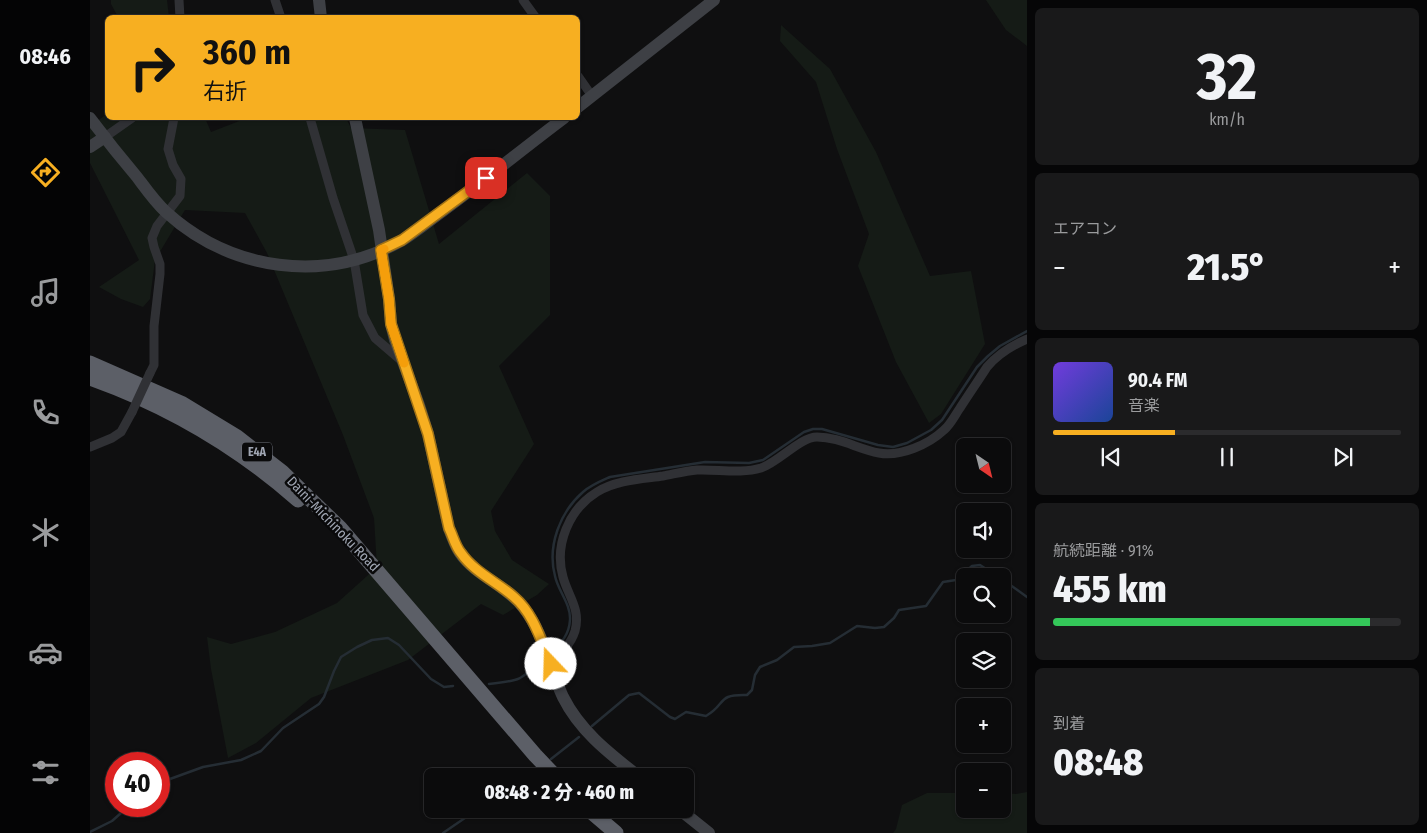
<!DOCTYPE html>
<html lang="ja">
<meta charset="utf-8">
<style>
:root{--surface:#0b0b0c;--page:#19191a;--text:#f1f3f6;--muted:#9a9b9d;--line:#2b2b2d;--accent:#f7af21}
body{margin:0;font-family:"Fira Sans Condensed","Noto Sans JP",sans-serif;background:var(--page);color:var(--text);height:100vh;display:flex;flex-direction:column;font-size:19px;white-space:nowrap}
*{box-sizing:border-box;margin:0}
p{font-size:16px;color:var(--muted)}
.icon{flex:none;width:28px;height:28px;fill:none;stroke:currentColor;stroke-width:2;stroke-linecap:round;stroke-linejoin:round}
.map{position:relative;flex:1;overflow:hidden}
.sheet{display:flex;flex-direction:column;gap:8px;padding:8px;background:#060607;width:400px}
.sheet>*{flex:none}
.hud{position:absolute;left:15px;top:15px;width:475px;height:105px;border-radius:8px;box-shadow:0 1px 4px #0004,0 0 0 1px var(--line);background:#f7af21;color:#111;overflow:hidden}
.needle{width:32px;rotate:145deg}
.controls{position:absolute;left:866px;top:438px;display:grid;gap:10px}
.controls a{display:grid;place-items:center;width:55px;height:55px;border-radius:8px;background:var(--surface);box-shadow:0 1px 4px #0004,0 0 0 1px var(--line);font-size:25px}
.speed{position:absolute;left:15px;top:752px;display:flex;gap:10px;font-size:25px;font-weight:700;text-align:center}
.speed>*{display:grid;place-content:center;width:65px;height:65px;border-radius:50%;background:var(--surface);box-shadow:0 1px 4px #0004,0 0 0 1px var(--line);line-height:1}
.speed .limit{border:8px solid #d22;background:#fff;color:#111}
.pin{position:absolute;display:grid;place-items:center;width:42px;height:42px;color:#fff;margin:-21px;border-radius:10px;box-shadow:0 2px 8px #0006}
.me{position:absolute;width:55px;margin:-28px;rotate:339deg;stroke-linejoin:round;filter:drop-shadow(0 0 4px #0008)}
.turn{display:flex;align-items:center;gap:18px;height:105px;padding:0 15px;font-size:22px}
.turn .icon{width:65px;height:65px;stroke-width:2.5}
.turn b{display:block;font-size:35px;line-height:42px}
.big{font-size:38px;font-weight:800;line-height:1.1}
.sheet .widget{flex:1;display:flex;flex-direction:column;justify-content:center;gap:8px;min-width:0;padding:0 18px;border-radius:8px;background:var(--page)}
.sheet .dial{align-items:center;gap:0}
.dial b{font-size:65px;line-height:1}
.song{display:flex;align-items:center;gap:15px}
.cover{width:60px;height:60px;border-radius:8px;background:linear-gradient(135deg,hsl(260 70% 55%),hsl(220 70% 35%))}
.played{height:5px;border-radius:2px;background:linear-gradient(90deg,var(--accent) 35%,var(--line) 35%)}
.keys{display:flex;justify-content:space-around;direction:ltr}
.heat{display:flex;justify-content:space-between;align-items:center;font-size:28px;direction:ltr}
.charge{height:8px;border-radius:4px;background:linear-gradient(90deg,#34c759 91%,var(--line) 0)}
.trip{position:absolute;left:334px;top:768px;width:270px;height:50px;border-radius:8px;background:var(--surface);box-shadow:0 1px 4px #0004,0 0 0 1px var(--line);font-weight:800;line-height:50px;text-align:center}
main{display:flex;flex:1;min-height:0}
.dock{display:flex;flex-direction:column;width:90px;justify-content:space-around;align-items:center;background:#040405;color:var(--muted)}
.dock .icon{width:35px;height:35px}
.dock .active{color:var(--accent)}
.dock b{font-size:22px;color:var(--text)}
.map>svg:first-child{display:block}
.green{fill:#151b16}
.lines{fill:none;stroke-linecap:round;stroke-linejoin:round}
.stream{stroke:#252d34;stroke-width:2.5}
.street{stroke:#303135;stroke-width:9}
.secondary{stroke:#3e4045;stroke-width:12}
.highway{stroke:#5c5f67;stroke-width:15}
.street-bridge{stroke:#303135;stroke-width:9}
.route-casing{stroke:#a17215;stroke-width:12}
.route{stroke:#f7af21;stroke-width:9}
.slow{stroke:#f59e0b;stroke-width:9}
.labels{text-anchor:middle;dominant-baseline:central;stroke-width:5;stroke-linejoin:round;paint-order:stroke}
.shield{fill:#0a0a0b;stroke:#727680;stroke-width:1}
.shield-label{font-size:12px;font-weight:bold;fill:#9fa5b2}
.street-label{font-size:14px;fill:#9fa5b2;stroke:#0a0a0b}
</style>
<main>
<nav class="dock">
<b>08:46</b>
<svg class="icon active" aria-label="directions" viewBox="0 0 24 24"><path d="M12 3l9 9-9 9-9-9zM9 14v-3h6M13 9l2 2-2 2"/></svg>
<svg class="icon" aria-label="music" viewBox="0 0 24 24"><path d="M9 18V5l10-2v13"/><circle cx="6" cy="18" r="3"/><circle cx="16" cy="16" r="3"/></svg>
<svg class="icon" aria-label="phone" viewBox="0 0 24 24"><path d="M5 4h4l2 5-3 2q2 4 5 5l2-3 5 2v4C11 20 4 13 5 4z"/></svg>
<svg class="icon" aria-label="climate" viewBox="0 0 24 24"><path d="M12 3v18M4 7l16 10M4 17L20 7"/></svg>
<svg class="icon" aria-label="car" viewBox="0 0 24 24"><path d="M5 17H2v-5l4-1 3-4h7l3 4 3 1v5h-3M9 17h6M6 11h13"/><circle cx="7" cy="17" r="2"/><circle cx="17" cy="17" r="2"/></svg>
<svg class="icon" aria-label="filters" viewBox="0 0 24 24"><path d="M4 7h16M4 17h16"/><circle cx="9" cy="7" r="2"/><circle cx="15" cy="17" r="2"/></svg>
</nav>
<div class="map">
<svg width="937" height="833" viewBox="0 0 937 833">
<rect width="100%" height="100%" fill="#0f0f10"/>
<path class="green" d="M21,0H77L79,17H28L21,4Z
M896,0H937V46L916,30Z
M691,25L740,69L786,152L840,276L881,271L895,344L851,414L839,423L806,362L768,266L779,234L747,149L726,82L690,41Z
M17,114L18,118H115L121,132L157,118H256L261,128L315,130L349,244L437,173L460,196V315L409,366L444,444L401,511L405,531L422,560L459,584L447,595L413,615L391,604L318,660L221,698L166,743L138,758L121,669L117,637L141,644L185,632L247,603L287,567L284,518L253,435L177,253L155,213L95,210L65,260L60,299L53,307L31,299L9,287L49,260L0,163V126Z
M937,792V833H803L806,829L812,805L837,793H875V809H912L913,793L926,794Z"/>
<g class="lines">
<path class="stream" d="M912,579L937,597
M461,652C472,642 479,635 480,620C481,604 468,591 465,576C457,546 470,512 493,492C501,485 511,481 520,477L615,462L659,463L673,460L714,432L723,429H732L788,445L803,447L817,443L841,430L852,420L887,367L898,356L910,346L937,331
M399,684C430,681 431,680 453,659
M502,726L539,695L549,693L580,717L585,719L596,712L616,716C637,704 626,694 657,695L662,690L665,675L670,667L687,660L704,647L722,646L740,643L767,626L785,628L794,627L804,618L809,610L836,606L853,582L866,580L882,566L890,565L907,576
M461,759L489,737
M435,776L444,770
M69,783L113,767L151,760L171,751L193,728L229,704L234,697L244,671L251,657L267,647L282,640L298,638L309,645L341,679L354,687L363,686
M0,832L22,821L39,806
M353,833L388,809"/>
<path class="street" d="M89,0L90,18
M185,0L191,18
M433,0L446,18
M488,76L502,96
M220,118L243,198L264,260L273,315L285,338L313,362
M15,137L42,118
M60,373L64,365V326L70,274V264L64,247L62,238L67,226L90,196L91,179L83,165L78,149L84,118
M0,447L22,438L31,432L42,412
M461,664C470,655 481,644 485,631C491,609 478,596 473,577C464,545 479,509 507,492C526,480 552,479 573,476C584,474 596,471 607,470C627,469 651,474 671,468C689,462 710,437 727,437C749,437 768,449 789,453C811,457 839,444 854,430C861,424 865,415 870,408C879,394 888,381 897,367C908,354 921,346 937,339"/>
<path class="secondary" d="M229,0L231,18
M488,107L624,0
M0,118C15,138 31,158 47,177C56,189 65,202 76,212C141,271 234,284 311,241C326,232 340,220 354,210C395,180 434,148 474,118
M265,118L289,230L299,299L301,324L305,340L329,405L338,434L359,529C362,536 365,546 370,553C386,576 416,585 433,607C454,633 459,667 473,697C490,731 519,753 548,776
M0,147L15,137
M589,809L619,833"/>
<path class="highway" d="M0,363L91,403L147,437L192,472L250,528L445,755L465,776
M0,378C76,405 148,447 208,500
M498,809L526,833"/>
<path class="street-bridge" d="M42,412L60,373"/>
</g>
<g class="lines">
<g class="route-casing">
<path id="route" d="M396,178L312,240L291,250L299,299L301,324L338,434L359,528C363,536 365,546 371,553C384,572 407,582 424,597C444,614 451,641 461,664"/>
</g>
<use href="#route" class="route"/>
<path class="slow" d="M294,249L291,250L299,299L301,324L314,363"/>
</g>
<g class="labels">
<rect class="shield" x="152" y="442.5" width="30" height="19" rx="4"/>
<g class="shield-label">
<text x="167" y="452">E4A</text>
</g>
<g class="street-label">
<text transform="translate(243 524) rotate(46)">Daini-Michinoku Road</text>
</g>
</g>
</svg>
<div class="controls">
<a><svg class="needle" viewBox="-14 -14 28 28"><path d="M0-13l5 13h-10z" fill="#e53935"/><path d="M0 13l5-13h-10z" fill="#9a9b9d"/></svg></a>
<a><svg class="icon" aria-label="sound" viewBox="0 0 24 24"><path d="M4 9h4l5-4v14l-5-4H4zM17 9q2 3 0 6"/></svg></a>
<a><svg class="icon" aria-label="search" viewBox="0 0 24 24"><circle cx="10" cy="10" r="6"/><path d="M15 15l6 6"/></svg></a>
<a><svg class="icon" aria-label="layers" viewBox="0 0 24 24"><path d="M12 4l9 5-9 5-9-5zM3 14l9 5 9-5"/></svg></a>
<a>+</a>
<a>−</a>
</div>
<div class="speed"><div class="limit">40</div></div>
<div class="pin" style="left:396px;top:178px;background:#d93025"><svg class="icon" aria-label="arrive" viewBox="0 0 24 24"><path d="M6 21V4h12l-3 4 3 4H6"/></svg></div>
<svg class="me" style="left:461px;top:664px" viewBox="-20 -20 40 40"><circle r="19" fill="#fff"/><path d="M0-13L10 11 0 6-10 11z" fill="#f7af21"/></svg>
<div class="trip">08:48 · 2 分 · 460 m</div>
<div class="hud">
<div class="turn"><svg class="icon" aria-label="right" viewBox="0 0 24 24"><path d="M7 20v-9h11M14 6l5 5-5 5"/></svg><div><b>360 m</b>右折</div></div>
</div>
</div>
<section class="sheet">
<div class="widget dial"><b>32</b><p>km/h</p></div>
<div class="widget"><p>エアコン</p>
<div class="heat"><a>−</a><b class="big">21.5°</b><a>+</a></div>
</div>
<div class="widget">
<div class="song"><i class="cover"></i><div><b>90.4 FM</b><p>音楽</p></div></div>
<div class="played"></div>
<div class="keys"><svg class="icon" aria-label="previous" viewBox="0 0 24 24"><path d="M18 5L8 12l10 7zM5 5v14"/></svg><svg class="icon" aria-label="pause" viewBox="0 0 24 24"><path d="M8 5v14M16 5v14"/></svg><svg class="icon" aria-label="next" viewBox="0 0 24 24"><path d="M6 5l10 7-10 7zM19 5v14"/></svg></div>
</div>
<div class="widget"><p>航続距離 · 91%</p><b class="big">455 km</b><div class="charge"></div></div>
<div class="widget"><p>到着</p><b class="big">08:48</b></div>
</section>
</main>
